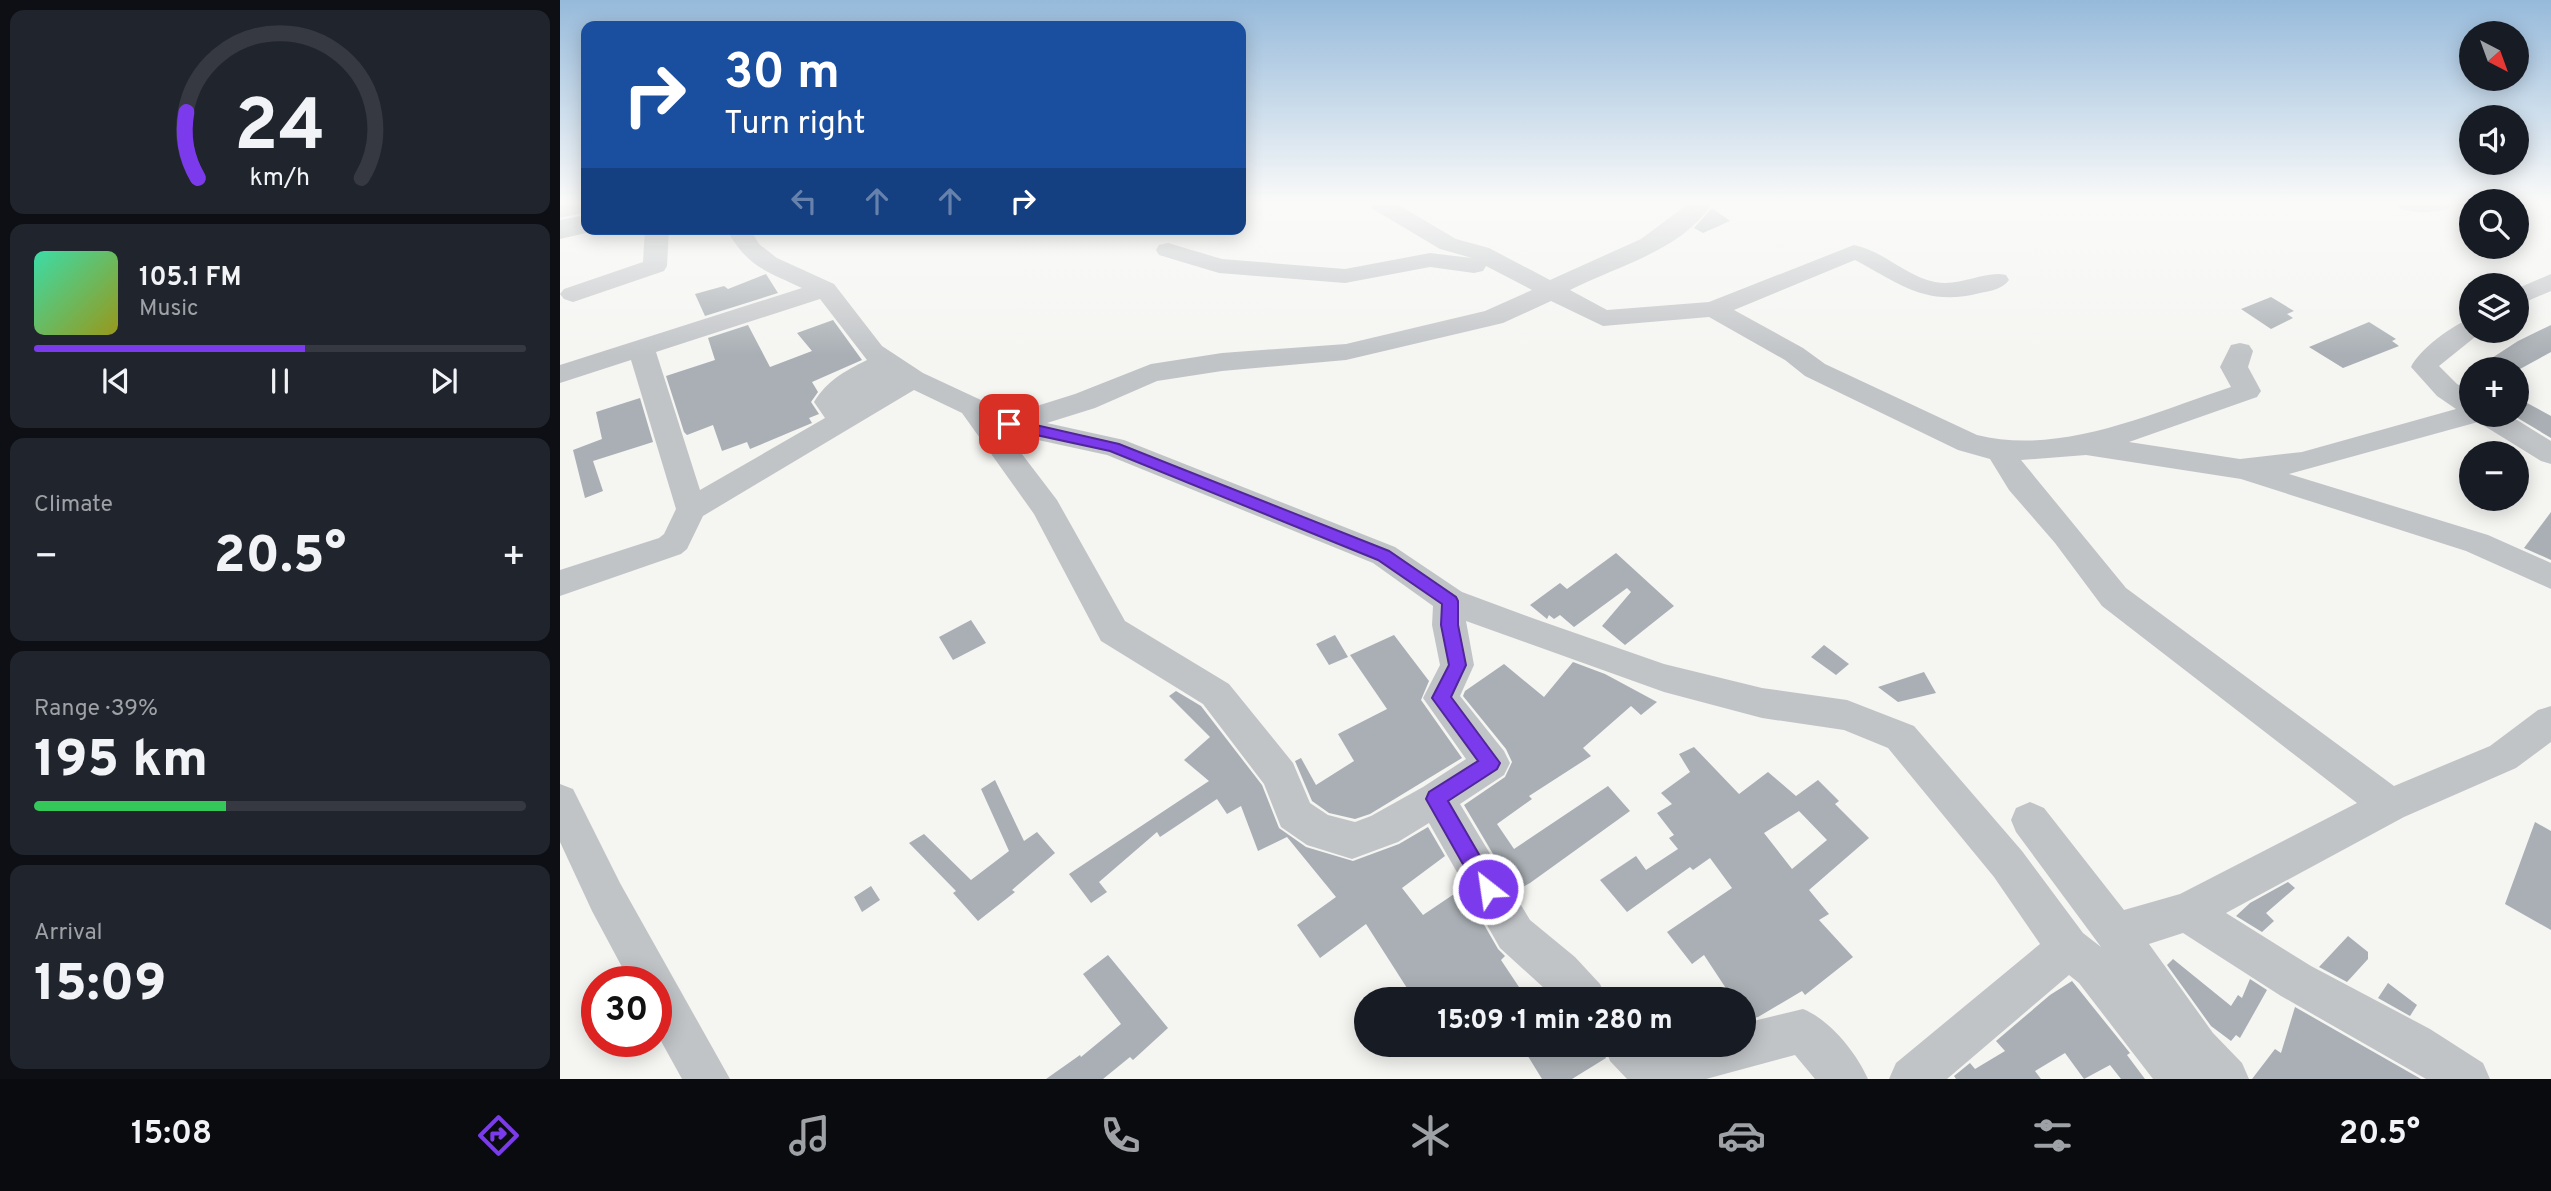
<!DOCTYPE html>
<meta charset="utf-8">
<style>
:root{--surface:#171b24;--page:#20242c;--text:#f1f3f6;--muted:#9ea1a6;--line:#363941;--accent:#7c3aed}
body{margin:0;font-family:Overpass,sans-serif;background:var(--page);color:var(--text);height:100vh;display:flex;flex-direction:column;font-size:26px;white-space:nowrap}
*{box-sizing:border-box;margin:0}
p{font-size:23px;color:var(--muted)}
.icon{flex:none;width:38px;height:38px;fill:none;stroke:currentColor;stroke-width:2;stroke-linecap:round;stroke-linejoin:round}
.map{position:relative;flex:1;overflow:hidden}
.side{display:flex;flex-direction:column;gap:10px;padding:10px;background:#0d0f14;width:560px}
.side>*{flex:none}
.guide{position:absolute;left:21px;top:21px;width:665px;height:214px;border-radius:14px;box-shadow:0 4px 18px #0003;background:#1a4fa0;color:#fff;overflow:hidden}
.needle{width:46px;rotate:139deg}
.controls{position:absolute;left:1899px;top:21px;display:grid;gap:14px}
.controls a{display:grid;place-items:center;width:70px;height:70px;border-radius:50%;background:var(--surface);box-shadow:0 4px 18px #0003;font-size:35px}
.speed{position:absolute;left:21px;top:966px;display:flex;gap:14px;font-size:35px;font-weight:700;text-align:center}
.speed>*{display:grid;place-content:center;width:91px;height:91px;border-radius:50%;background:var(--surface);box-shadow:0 4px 18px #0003;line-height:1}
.speed .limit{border:10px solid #d22;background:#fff;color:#111}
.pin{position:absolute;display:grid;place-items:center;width:60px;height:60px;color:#fff;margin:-30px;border-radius:14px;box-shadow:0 4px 10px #0006}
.me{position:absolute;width:77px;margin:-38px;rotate:330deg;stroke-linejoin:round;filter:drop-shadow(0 0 5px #0008)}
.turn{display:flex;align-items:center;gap:24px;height:147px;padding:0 28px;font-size:32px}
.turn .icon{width:91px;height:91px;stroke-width:2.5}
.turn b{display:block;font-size:49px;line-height:60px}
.lanes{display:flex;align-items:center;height:66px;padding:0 28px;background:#0003;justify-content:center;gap:35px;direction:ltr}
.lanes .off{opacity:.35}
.big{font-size:52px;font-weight:800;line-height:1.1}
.side .widget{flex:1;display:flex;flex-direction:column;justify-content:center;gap:10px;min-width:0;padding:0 24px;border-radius:14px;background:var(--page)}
.side .dial{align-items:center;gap:0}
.dial svg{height:182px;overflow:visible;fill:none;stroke:var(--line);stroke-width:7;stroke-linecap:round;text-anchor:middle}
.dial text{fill:var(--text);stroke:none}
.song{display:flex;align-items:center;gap:21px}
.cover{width:84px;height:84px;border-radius:10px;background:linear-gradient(135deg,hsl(160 70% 55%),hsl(60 70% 35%))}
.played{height:7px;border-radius:4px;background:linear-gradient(90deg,var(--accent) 55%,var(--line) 55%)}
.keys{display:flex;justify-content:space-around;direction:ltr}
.heat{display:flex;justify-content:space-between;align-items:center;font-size:38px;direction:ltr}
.charge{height:10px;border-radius:5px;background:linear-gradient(90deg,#34c759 39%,var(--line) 0)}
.trip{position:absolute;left:794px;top:987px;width:402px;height:70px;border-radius:35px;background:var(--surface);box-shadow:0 4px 18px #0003;font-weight:800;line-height:70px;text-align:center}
.tabs{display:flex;height:112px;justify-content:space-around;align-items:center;background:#090b0e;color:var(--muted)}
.tabs .icon{width:49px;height:49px}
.tabs .active{color:var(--accent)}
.tabs b{font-size:32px;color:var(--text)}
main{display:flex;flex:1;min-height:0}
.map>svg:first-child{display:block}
.building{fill:#a9afb4;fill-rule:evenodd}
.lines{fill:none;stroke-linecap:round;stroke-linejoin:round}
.minor{fill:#c1c4c7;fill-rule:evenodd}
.route{fill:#7c3aed;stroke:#51269a;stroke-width:2}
</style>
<main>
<section class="side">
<div class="widget dial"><svg viewBox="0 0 100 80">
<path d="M14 69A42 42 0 1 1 86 69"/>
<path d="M14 69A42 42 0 0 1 9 40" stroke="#7c3aed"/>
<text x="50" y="56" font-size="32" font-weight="700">24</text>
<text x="50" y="72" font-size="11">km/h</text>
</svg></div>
<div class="widget">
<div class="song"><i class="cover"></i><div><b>105.1 FM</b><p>Music</p></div></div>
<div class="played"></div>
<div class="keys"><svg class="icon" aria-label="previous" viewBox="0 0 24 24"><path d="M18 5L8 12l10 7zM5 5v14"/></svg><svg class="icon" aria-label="pause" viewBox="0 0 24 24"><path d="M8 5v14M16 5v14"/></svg><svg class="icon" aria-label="next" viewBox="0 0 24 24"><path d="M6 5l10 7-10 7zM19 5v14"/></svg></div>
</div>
<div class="widget"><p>Climate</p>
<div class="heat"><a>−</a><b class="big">20.5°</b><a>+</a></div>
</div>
<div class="widget"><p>Range · 39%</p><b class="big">195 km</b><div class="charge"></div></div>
<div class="widget"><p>Arrival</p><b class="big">15:09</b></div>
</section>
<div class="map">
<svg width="1991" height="1079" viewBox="0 0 1991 1079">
<rect width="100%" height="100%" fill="#f5f5f2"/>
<path class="building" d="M1152,208L1170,221L1143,233L1134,228Z
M26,215V233L0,239V220Z
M206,274L218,293L145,316L135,294L164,286L168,289Z
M1711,297L1734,311L1727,314L1733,318L1711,329L1681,309Z
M273,320L302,360L252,382L258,392L251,402L259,414L249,418L252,423L190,449L187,442L162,451L153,425L127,435L124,432L106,376L155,360L148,338L188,325L210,367L252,351L237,333Z
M1809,322L1836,339L1832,341L1839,346L1783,368L1749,347Z
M1991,325V352L1960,369H1915L1958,341Z
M1956,397L1991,416V438L1956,417Z
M80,398L93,442L33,461L43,491L25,498L13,450L42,439L36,412Z
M1991,512V560L1964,548Z
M1056,553L1114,606L1065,645L1042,626L1071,592L1067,588L1014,627L1000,615L994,619L989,615L987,619L970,605L1000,583L1007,589Z
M411,620L426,643L393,660L379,637Z
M775,635L788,657L769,665L756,644Z
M834,635L869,681L861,700L902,758L810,814L795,819L769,813L752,801L735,761L741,758L756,785L794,761L778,734L827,709L790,655Z
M1264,645L1289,664L1276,675L1251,657Z
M1013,662L1045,674L1097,702L1081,715L1071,706L1023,748L1031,756L969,796L972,799L937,824L954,849L1048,786L1070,811L970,883L955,891L904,805L945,777L952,762L946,749L903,696L905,691L944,664L984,697Z
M1364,672L1376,693L1338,702L1318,687Z
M616,691L641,706L702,785L719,828L746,847L793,861L839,844L868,827L885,856L842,888L863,915L903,888L938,949L945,956L941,960L967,999L981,989L992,999H854L806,924L760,958L737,925L776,897L727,837L698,851L681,806L667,814L657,799L600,837L597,832L539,882L547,892L531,903L509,874L649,781L624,760L650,737L609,696Z
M1134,747L1179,794L1208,772L1236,796L1258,780L1279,801L1275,804L1309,838L1249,890L1269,914L1259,920L1293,957L1245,995L1242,991L1198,1017L1185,1020V999H1173L1144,955L1132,964L1107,932L1172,888L1150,858L1133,870L1130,867L1067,912L1040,880L1076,856L1086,870L1118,849L1109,838L1114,835L1097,813L1112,804L1101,793L1130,772L1119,754ZM1239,811L1267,840L1232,869L1204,833Z
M435,780L464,841L477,832L495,853L452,890L455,892L418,921L393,893L396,891L349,843L364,834L411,880L449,851L421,789Z
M1975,822L1991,831V930L1945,904Z
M1728,882L1735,888L1706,913L1714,921L1702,932L1676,916L1690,903Z
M311,886L320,900L302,912L294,897Z
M1788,936L1808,952V959L1787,982L1759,967Z
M548,955L608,1028L573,1060L570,1057L543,1079H486L520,1055L521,1057L561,1024L523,974Z
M1613,959L1671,1006L1678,995L1682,998L1690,979L1707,990L1680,1038L1676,1035L1671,1041L1651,1026L1607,965Z
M1512,981L1570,1053L1567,1055L1585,1079H1561L1550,1065L1524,1079L1505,1053L1475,1071L1481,1079H1396L1394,1076L1410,1063L1415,1069L1445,1051L1436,1041L1490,995Z
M1828,983L1857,1005L1850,1016L1818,998Z
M1735,1007L1861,1079H1692L1715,1049L1721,1053Z
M961,1045H1042L1046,1058L1012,1079H982Z"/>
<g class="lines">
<path class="minor" d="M0,204H26V212L0,218Z
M810,204H837L896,239L929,248L990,280L1081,239L1128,204H1152C1121,251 1057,266 1010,290L1047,310L1149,302L1294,245C1324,251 1345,276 1375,282C1401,287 1425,270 1446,275L1449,280C1443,289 1430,291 1420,293C1366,307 1340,284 1295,260L1174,310L1243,348L1265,364L1417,435C1500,456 1592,413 1671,387L1660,367L1671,345L1680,343L1689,345L1693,351L1688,367L1701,391L1697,397L1569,442L1680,459L1742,452L1896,409L1877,396L1851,367C1858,351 1894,323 1911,319V331H1922L1920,333L1879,366L1897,384L1911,392V415H1949L1991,441V464L1981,461L1918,422L1729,474L1928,535L1991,563V589L1906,551L1681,479L1526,455L1461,460L1566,588L1834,786L1930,746L1978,710L1991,706V742L1956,768L1844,817L1666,913L1751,966L1870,1029L1923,1063L1930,1079H1866L1721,996L1623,933L1589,944L1653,1033L1682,1063L1689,1079H1593L1519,983L1509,975L1387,1079H1329L1336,1063L1480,944L1434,877L1328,748L1284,730L1202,718L1104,692L906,621L914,665L900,696L944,751L950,763L944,775L900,804L970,920L1015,957L1040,984L1047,999H996L940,948L869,823L838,842L792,859L747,845L721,827L704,784L643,704L541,641L474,514L402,413L354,390L143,516L127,549L121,554L0,596V570L99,538L104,534L116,509L71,360L0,383V365L242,288C204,270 189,268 166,229H190L199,244L217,258L274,284L322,346L363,373L451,414L515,394L591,364L662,353L786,344L925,311L972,290L926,266L923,271L914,273L870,267L785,283L659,273L599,255L596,250L599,245L608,243L662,259L785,269L870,253L912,258L880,249L813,209ZM260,299L307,360C283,372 268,380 254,402L265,418L140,490L96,352ZM991,301L1043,326L1149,317L1225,360L1245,376L1398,450L1430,459L1449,490L1495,543L1542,606L1797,803L1620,894L1564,910L1484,808L1470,802L1456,808L1451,820L1456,832L1541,947L1523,933L1462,851L1354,726L1287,700L1202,688L1104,664L975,619L902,592L835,547L564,440L487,423L535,408L597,381L662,371L786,360L943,323ZM446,433L547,455L813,563L873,606L872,625L880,665L863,698L906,759L863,787L811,816L795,822L768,815L750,803L733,763L669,684L565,621L497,500Z
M1837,204H1891L1888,209C1873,213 1855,213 1840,209Z
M85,229H109L107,266L104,271L22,299L13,302L4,299L0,294L4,289L83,262Z
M1991,274V291L1956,306V289Z
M0,784L13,789L60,883L170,1079H122L96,1032V982H70L32,911L0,842Z
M1243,1009C1270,1020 1296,1052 1308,1079H1255L1235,1055L1146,1079H1067L1050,1061L1044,1045H1096L1105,1054L1117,1045H1185V1023Z"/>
</g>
<linearGradient id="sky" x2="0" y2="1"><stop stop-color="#96badb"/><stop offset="0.57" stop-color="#fafaf9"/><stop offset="1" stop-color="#fafaf9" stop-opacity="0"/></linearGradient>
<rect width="1991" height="355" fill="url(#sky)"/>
<path class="route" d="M449,419L559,444L829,551L896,597L898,601V625L906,665L891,697L940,763L937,769L888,801L935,882L938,889L935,896L928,899L921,896L866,799L869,792L918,761L872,698L889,665L881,625L882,604L818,560L550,451L444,428L442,424L444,421Z"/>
</svg>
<div class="controls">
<a><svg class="needle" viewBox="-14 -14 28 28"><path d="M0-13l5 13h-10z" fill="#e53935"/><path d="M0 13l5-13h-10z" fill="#9ea1a6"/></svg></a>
<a><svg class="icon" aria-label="sound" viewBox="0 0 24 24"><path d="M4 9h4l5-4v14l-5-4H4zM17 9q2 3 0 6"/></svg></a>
<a><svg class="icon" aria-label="search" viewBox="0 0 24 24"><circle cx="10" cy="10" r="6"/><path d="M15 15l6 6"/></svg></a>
<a><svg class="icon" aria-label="layers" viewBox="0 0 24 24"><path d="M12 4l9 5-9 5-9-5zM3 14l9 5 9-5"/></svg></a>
<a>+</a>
<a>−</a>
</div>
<div class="speed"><div class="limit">30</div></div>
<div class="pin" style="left:449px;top:424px;background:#d93025"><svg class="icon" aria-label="arrive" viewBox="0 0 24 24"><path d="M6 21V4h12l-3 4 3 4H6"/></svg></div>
<svg class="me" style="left:928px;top:889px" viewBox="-20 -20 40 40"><circle r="17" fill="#7c3aed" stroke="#fff" stroke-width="3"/><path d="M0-11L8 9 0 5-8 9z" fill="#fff"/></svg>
<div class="trip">15:09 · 1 min · 280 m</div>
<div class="guide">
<div class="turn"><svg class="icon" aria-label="right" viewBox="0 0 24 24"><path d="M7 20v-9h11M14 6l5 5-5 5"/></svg><div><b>30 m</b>Turn right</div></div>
<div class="lanes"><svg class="icon off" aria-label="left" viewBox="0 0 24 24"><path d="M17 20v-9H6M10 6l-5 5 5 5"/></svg><svg class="icon off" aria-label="ahead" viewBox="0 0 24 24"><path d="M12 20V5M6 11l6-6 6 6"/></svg><svg class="icon off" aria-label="ahead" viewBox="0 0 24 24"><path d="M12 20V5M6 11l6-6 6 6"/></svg><svg class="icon" aria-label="right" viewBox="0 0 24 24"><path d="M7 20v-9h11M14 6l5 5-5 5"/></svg></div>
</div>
</div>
</main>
<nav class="tabs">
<b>15:08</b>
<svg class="icon active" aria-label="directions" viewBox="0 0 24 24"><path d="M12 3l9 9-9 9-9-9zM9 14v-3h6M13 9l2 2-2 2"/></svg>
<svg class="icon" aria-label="music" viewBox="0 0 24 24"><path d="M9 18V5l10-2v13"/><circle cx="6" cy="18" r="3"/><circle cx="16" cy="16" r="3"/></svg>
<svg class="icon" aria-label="phone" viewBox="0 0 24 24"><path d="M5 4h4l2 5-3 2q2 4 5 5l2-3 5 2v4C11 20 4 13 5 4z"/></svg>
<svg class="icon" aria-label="climate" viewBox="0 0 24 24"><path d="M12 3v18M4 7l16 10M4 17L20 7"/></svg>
<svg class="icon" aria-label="car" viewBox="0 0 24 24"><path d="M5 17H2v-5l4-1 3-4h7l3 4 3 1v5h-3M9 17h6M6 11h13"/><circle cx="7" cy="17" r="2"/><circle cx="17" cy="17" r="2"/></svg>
<svg class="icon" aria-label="filters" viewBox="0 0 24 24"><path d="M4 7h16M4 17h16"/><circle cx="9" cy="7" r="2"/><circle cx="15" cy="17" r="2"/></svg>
<b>20.5°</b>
</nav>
